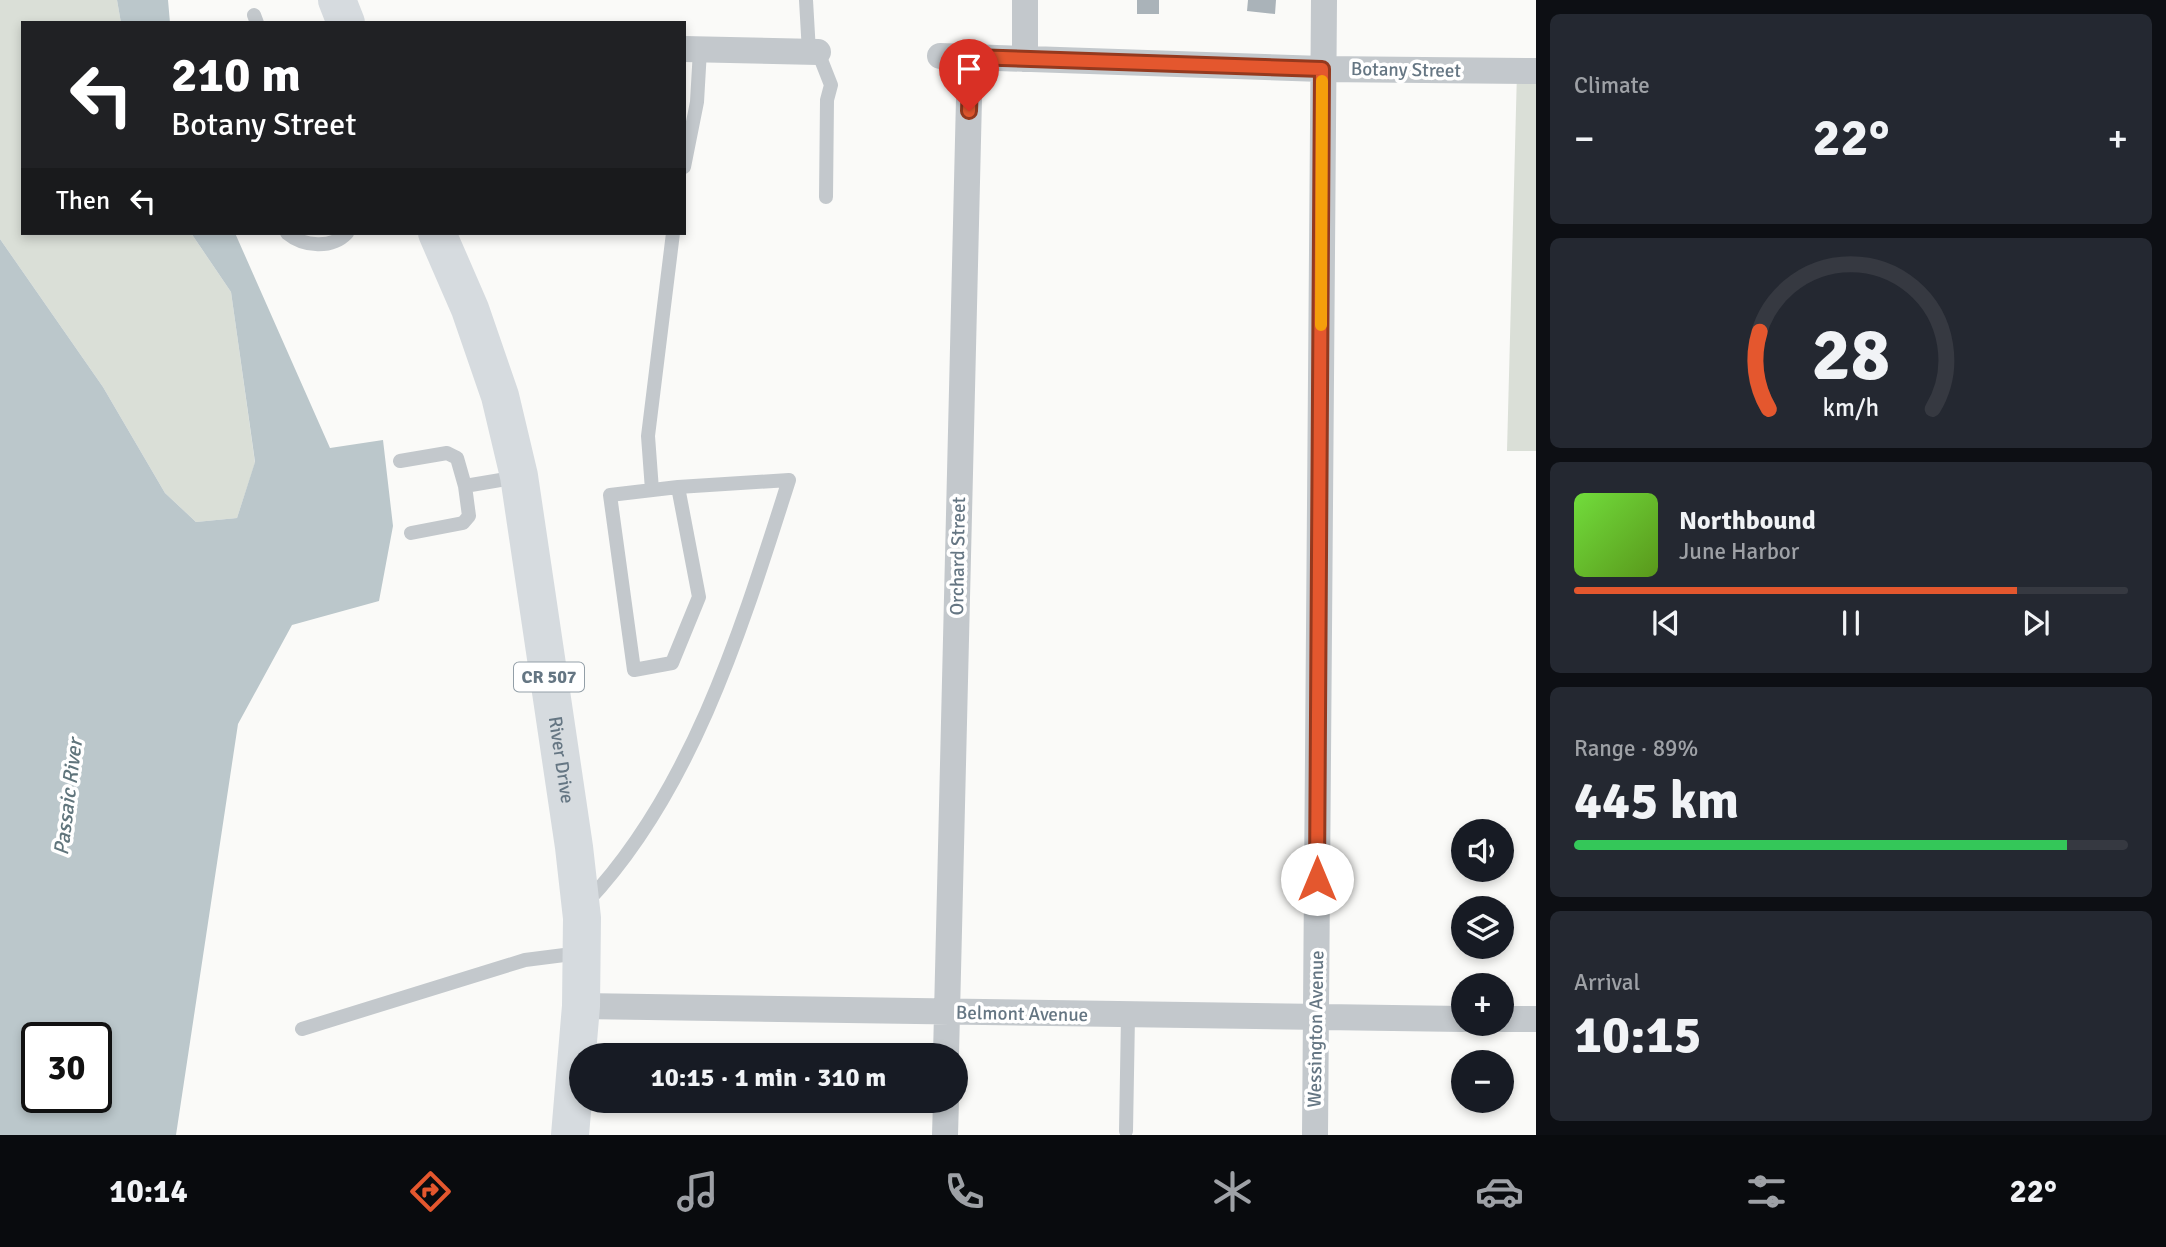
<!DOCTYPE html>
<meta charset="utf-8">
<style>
:root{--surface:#171b24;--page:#242831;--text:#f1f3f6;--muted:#9ea1a6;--line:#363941;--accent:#e4572e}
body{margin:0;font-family:Signika,sans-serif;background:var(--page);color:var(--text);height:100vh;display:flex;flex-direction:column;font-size:26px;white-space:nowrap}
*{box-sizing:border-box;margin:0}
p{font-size:23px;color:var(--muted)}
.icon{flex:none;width:38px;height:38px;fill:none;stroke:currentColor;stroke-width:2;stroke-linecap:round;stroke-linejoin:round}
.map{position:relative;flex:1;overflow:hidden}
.details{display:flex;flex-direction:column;gap:14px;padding:14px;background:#0d0f14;width:630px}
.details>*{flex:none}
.guide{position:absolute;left:21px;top:21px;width:665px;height:214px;border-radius:0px;box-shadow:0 4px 10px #0003;background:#202124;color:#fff;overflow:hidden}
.buttons{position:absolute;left:1451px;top:819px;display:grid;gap:14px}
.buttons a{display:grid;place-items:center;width:63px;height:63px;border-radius:50%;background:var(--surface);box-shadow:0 4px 10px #0003;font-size:35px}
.speed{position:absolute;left:21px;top:1022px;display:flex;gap:14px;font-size:35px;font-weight:700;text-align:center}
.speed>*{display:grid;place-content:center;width:91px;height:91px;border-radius:50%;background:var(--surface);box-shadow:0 4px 10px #0003;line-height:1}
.speed .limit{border:4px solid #111;border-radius:10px;background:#fff;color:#111}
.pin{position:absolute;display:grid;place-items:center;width:60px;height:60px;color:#fff;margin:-72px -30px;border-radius:50% 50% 50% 0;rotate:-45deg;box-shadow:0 0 7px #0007}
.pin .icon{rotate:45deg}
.me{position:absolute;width:77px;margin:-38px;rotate:0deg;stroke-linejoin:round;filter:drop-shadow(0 0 5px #0008)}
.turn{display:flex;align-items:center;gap:24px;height:147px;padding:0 35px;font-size:32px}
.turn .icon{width:91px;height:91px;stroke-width:2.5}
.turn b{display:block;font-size:49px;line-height:60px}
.then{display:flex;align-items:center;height:66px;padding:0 35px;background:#0003;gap:14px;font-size:26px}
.big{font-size:52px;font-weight:800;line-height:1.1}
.details .widget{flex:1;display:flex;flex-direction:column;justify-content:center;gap:10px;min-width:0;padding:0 24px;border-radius:10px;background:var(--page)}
.details .dial{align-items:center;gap:0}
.dial svg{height:182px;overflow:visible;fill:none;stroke:var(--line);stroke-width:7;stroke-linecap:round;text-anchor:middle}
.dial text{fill:var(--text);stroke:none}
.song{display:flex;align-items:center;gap:21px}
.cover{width:84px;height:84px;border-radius:10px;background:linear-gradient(135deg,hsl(100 70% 55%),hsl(90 70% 35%))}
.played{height:7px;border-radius:4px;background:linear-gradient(90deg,var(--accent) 80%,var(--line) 80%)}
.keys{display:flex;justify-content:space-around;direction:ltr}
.heat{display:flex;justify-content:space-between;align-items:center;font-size:38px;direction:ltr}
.charge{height:10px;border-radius:5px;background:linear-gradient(90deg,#34c759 89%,var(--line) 0)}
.trip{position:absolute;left:569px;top:1043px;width:399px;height:70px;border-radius:35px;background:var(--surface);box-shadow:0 4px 10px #0003;font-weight:800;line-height:70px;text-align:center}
.menu{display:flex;height:112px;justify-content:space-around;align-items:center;background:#090b0e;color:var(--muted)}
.menu .icon{width:49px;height:49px}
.menu .active{color:var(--accent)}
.menu b{font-size:32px;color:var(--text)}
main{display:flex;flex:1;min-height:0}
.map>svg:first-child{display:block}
.green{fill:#dadfd7}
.water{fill:#bbc7cb;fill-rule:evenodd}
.building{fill:#aab3b9}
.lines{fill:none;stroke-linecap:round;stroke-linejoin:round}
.lane{stroke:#c3c8cc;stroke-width:14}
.street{stroke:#c3c8cc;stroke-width:26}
.primary{stroke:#d6dbdf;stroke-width:38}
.route-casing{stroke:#94391e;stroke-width:18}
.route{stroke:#e4572e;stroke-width:12}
.slow{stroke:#f59e0b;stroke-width:12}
.labels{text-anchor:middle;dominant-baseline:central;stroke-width:7;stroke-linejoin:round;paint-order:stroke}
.shield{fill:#fff;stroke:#939fa8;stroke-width:2}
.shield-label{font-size:18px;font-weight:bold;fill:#657683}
.street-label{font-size:19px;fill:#657683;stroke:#fff}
.water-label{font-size:21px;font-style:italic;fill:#60757c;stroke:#fff}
</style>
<main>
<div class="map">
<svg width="1536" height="1135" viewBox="0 0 1536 1135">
<rect width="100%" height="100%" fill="#fafaf8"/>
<path class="green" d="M0,0H117L121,23H23V233H191L231,292L255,463L237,518L196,522L165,493L103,387L0,239Z
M1517,71H1536V451H1507Z"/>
<path class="water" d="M117,0H168L170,23H121Z
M191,233H235L330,448L383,440L393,526L379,601L292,625L238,724L176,1135H0V239L103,387L165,493L196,522L237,518L255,462L231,292ZM37,1038H96V1097H37Z"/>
<path class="building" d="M1137,0H1159V14H1137Z
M1248,0H1276L1275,14L1247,11Z"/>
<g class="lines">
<path class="lane" d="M806,0L809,52
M254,15L257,23
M818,52L831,85L827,100L826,197
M684,167L697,102L700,50
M287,233C304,247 332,249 347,233
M400,461L447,453L457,458L465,486
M678,487L699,597L672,663L634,670L610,495Z
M652,490L648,436L673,233
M411,533L463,523L469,516L465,486L518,477
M587,902C693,790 743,624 789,480L678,487
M302,1029L525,960L580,953
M1126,1131L1128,1016"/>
<path class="street" d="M1025,0V59
M684,49L818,52
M940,56L1322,69L1536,71
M581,1006L1463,1019
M1502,1019H1536
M946,1055L970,57
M945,1135L946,1101
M1315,1135L1324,0"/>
<g class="primary">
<path d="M337,0L346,23"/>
<path id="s1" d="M437,233L470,309L500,396L519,476L574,847L582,918L581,1006L570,1135"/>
</g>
</g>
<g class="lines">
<g class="route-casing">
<path id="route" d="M969,111L971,57L1322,69L1317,879"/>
</g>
<use href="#route" class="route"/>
<path class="slow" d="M1321,325L1322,81"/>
</g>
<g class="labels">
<rect class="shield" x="514" y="662.5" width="70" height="29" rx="5"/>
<g class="shield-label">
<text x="549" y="677">CR 507</text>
</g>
<g class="street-label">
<text transform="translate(1406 70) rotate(1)">Botany Street</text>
<text transform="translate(958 556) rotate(-89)">Orchard Street</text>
<text stroke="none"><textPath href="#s1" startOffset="544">River Drive</textPath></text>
<text transform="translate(1022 1014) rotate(1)">Belmont Avenue</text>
<text transform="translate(1316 1029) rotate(-89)">Wessington Avenue</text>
</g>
<g class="water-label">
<text transform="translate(68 797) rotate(-83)">Passaic River</text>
</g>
</g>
</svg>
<div class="buttons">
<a><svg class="icon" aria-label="sound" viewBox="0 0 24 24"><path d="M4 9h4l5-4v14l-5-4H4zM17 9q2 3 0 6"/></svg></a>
<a><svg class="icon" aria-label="layers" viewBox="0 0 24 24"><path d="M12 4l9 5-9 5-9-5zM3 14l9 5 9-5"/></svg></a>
<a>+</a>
<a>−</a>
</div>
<div class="speed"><div class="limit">30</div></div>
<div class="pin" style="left:969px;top:111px;background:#d93025"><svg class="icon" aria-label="arrive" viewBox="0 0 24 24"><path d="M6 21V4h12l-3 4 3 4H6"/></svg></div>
<svg class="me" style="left:1317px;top:879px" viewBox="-20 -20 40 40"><circle r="19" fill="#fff"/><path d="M0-13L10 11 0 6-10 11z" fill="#e4572e"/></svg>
<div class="trip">10:15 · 1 min · 310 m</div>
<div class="guide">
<div class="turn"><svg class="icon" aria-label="left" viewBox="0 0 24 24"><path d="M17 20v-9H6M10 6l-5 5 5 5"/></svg><div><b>210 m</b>Botany Street</div></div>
<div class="then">Then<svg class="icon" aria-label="left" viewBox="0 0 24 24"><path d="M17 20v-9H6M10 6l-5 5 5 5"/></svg></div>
</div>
</div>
<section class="details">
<div class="widget"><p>Climate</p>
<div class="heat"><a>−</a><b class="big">22°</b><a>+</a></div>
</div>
<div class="widget dial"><svg viewBox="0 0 100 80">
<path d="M14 69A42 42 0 1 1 86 69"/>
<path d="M14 69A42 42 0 0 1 10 35" stroke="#e4572e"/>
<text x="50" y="56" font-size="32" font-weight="700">28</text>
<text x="50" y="72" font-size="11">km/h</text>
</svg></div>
<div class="widget">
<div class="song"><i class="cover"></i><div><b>Northbound</b><p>June Harbor</p></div></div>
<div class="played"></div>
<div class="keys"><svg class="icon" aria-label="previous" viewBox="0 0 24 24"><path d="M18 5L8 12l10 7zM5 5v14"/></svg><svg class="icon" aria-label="pause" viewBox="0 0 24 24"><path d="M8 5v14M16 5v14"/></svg><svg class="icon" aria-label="next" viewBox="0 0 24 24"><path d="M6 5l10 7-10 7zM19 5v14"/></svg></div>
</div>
<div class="widget"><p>Range · 89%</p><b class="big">445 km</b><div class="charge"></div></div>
<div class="widget"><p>Arrival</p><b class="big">10:15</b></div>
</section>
</main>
<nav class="menu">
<b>10:14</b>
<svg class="icon active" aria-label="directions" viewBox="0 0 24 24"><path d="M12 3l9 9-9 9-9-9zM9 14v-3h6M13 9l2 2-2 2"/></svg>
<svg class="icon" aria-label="music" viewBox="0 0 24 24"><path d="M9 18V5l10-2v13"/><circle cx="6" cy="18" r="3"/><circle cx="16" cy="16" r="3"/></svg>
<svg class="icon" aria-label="phone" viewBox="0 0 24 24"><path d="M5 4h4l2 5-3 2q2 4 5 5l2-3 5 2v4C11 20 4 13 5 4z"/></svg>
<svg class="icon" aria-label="climate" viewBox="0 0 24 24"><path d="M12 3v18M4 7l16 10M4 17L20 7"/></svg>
<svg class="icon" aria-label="car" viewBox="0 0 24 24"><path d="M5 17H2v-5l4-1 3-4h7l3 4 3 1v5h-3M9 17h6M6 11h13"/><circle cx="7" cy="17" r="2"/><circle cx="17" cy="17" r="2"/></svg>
<svg class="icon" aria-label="filters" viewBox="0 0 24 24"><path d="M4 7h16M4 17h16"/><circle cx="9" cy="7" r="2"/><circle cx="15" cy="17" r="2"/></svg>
<b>22°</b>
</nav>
